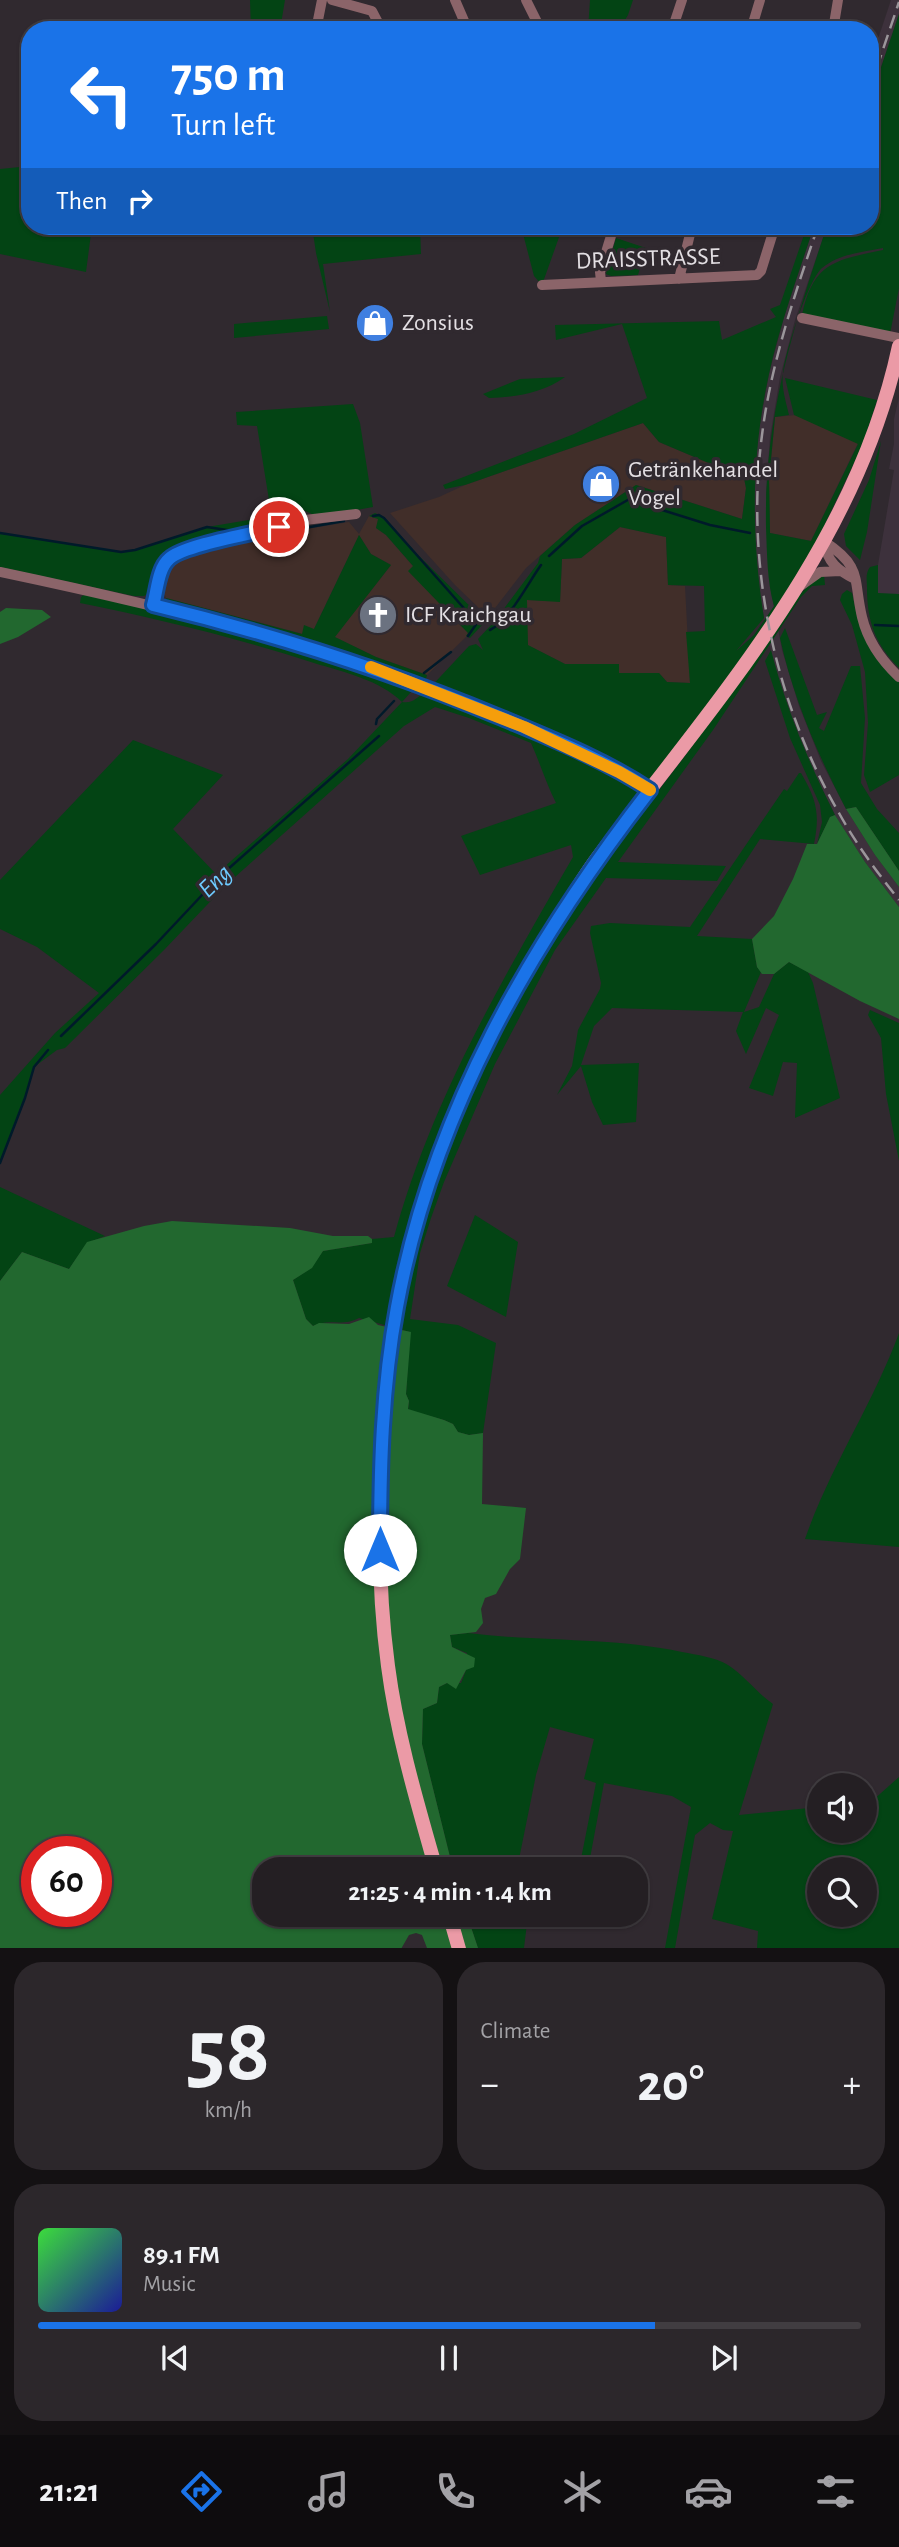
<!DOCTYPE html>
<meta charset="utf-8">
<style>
:root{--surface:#241f23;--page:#2c272b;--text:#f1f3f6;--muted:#a3a2a6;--line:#413d41;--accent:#1a73e8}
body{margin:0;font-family:"Alegreya Sans",sans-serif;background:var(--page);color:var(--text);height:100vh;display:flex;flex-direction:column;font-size:26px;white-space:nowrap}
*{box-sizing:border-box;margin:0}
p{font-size:23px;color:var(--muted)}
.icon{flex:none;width:38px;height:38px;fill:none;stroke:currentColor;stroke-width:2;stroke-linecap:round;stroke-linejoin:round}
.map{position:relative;height:1948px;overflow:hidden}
.drawer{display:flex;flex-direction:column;gap:14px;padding:14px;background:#141113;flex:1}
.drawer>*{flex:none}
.hud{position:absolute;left:21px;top:21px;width:858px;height:214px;border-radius:28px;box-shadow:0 2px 5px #0004,0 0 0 2px var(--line);background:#1a73e8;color:#fff;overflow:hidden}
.controls{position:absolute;left:807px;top:1773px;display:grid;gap:14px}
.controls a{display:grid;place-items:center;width:70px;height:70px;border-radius:50%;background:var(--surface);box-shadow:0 2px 5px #0004,0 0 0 2px var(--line);font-size:35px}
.speed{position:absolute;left:21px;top:1836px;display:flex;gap:14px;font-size:35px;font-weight:700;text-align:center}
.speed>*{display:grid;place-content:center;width:91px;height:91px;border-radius:50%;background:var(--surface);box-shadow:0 2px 5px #0004,0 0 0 2px var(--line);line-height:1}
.speed .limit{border:10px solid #d22;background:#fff;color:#111}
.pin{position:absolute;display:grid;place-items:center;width:60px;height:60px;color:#fff;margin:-30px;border:4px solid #fff;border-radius:50%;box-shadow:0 2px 7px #0007}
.me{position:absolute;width:77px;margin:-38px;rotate:0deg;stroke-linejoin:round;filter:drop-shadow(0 0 5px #0008)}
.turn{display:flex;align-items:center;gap:24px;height:147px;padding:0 35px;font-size:32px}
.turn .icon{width:91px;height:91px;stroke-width:2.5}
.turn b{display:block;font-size:49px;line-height:60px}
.then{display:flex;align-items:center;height:66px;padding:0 35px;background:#0003;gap:14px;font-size:26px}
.big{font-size:52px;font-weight:600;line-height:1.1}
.drawer .tile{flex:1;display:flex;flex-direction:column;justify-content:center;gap:10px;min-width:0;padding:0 24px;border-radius:28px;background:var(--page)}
.drawer .dial{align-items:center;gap:0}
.dial b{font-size:91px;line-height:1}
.song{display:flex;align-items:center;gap:21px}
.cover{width:84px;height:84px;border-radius:10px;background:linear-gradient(135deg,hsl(120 70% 55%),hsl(240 70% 35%))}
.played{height:7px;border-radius:4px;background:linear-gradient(90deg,var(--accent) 75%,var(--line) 75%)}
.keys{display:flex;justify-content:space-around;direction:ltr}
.heat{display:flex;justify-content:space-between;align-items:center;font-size:38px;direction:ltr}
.drawer .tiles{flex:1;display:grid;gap:14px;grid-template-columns:1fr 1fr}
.tile:last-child{grid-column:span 2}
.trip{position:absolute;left:252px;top:1857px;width:396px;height:70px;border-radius:28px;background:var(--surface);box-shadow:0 2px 5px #0004,0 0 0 2px var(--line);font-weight:600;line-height:70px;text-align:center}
.menu{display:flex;height:112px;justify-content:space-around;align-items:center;background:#0e0c0e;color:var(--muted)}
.menu .icon{width:49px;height:49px}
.menu .current{color:var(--accent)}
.menu b{font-size:32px;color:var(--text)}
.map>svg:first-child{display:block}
.industrial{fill:#412e29}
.built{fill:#3d313c}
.green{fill:#034414;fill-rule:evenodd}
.forest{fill:#22682f;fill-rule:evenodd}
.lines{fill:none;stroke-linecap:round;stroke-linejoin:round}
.stream{stroke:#001a2a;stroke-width:2.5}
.minor{stroke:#8b6469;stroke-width:10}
.major{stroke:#eb9aa6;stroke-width:14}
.rail{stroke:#9b969b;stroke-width:2.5;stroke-dasharray:14 7;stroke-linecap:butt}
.route-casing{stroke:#114b97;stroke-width:18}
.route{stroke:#1a73e8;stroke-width:12}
.slow{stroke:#f59e0b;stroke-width:12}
.labels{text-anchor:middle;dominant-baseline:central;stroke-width:7;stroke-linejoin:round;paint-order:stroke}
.street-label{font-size:24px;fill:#e3dfe3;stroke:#30292f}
.poi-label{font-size:24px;fill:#e3dfe3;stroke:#30292f;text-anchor:start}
.water-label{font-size:26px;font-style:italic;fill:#6ecafe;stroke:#30292f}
</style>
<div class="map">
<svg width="899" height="1949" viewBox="0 0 899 1949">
<rect width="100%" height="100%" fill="#30292f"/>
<path class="industrial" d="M796,415L858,443L811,541L770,533L769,480L775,417Z
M643,423L659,442L744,478L746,488L742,519L636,485L575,525L526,568L495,608L488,606L483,612L455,585L390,513L439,497L465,485Z
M369,516L379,519L376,528L386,535L414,567L409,571L469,634L427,675L376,657L334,637L391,565L371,554L359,535L314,629L303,634L166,598L163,591L169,566L181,552L253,534L271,535L349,522L359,534Z
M620,527L666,537L668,585L685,586L690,683L667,682L659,673H619L618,664H565L527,645V600L560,601L562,559L581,558Z"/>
<path class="built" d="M891,0H899V14L870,100V63Z
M814,226H827L795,320L780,377L770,437L766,495L771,591L782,650L799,706L821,761L846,809L875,855L899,887V907L865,862L835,815L810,765L788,710L773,661L759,593L755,545L754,494L758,435L769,374L784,317Z
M899,398V621L877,620L878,565L894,470L889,469L894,444V419Z"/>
<path class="green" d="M250,0H285L280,30H251Z
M590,0H633L628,15L620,28L588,30Z
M899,14V288L890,334L802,315C813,262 836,260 883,250V248C862,252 839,254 822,268C808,280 785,353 783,373C781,387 786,402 789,415L775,417L769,480L770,533L811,541L858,444L794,415L785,378L877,400L863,444L825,524L832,529L537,953C597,871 659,791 720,709C744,676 791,591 824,574L825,585L812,586L801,597L713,730L618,862L726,866L717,881L606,878L555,950L495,1064L444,1182L431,1218L420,1253L410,1319L458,1325L496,1343L483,1433L469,1435L458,1432L453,1424L444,1420L408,1410L409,1401L406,1394L410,1332L359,1318C343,1327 328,1318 313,1326L306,1319L293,1280L311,1268L323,1251L372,1243V1239L394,1237C431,1101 503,978 573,857L571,845L480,875L461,836L556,803C546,783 540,763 531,743L469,718L435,707L404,726L226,885L164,950L65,1048L57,1050L34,1067L25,1098L0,1163V1095L55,1033L99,993L37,947L0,929V880L133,740L223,775L173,829L216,874L348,759L402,702C380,680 343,672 314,663C237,638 159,619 80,603L81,597L85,594L240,630L409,685L412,691L402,702C414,704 416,697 426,692L469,646L476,644L483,650L478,639L494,622L538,563L540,556L575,525L636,485L742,519L746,488L744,478L659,442L643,423L465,485L445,489L443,485L574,434L647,398L622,324L556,340L555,325L719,321L722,340L776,317L770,309L780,305L807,226H814C798,275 780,324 769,374C751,455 751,537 764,618L736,651L754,635L774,606C767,582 767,553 766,527C764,417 793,328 827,226H870V100ZM620,527L666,537L668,585L704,586L705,631L686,632L690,683L667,682L659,673H619V664H565L528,645L527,600L560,602L562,559L581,558Z
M30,166V226H92L86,272L0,254V169Z
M200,226H308V227L201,235Z
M312,226H420L421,254L323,264L330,312L316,253Z
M521,226H563L542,285L534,276Z
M616,238L646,248L638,275L611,276L606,274Z
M327,316L329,329L234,338V324Z
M565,377C543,393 516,397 489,398L483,394L520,379Z
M353,404L360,423L373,507L318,517L295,506L269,500L257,426L237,425L236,412Z
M881,441L867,532L860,560L846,546L844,534L869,480Z
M375,513L384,517L419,556L483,619V624L470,638L466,636L468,633L408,571L413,566L386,535L376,528L378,519L369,516Z
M267,517L279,523L165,557L158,569L152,591L144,596H134L0,567V533L121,552L135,550L207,527Z
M359,535L371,554L391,565L335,637L376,657L427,675L426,679H419L301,640L175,607L167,600L166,598L302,634L304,625L314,629Z
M878,565V593L899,594V668C875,644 867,621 867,588C867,580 865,574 870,567Z
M847,590L852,593L857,616L895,679L899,682V775L870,792L864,775L868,723L865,672L852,625L840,600L842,594Z
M785,628L817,715L827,712L819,728L824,731L851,666H860L865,718L861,783L877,809L899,833V871L856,807L846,809C818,755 793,698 780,638Z
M771,650C786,708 808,761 835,815L830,817L817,844L822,822L820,805L790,738L765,661Z
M799,773H801C817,800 820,814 814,844L760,839L697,936L752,939L757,967L761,972L744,1012L759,1007L774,974L789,962L808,972L813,983L840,1098L795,1118L797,1063L783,1062L773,1096L749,1088L779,1015L766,1008L746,1054L736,1031L743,1012L612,1008L594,1026L581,1065L639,1063L636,1122L603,1125L592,1102L581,1066L557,1095L572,1066L578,1030L600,989L601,983L590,933L591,926L610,923L690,927L784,789L787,791Z
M870,1010L899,1023V1161L886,1094L881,1038L868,1015Z
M0,1187L105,1236L87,1243L69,1269L22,1252L0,1281Z
M475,1215L518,1242L506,1317L447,1286Z
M899,1333V1547L805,1539C830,1467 873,1404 899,1333Z
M468,1633C540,1642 612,1637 682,1652C697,1655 715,1657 728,1665C745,1676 757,1693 773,1704L739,1815L819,1807V1830H864L865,1802L872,1801L899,1777V1948H757L758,1931L712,1919L733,1831L723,1830L710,1823L695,1835L675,1948H665L691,1807L672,1796L604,1783L588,1869H579L596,1783L584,1779L594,1739L550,1727L536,1775L517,1869H453L422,1744L423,1709L437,1703L439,1687L447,1683H461L466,1670L467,1653L452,1647L450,1635ZM819,1869H864V1914H819Z
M467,1915H528L524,1948H478Z"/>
<path class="forest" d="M6,608L42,610L51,617L18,637L0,644V612Z
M856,807L899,871V887L875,855L846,809Z
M835,815L865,862L899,907V1019L860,1001L789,962L774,974H762L757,967L752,939L774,916L793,879L807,844H817L830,817Z
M172,1221L290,1228L333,1236H368L372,1239V1243L323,1251L312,1268L293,1280L306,1319L313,1326L319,1323L349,1324L369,1317L378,1325L411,1332L406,1394L409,1401L408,1409L444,1420L453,1424L458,1432L469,1435L483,1433L482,1504L526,1508L520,1559L510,1569L496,1594L485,1598L481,1609L483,1623L476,1632L450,1635L452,1647L475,1658L474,1667L466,1670L456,1689L447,1683L439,1687L437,1703L423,1709L422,1744L453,1869H264V1914L467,1915L478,1948H427L422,1935L416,1933L409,1935L401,1949L0,1948V1281L22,1252L69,1269L87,1242L144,1226ZM37,1852H96V1911H37Z"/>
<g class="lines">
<path class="stream" d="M373,516L379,515L384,518L477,623L468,636
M282,532L344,521
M0,533L121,552L135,550L207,527L240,532
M549,556L582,526L633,497H644L659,509L710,525L750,533
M875,625L899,626
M490,630C509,621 528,583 541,565
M424,673L451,652
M376,724L377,719L394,701
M61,1036L156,944L219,877L379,736
M0,1163L25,1098L34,1067L48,1050"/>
<path class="minor" d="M332,0L372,11L382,30
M455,0L468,30
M526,0L541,30
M316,30L322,0
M672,30L682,0
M751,30L760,0
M833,30L838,0
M679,279L692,226
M601,281L600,272L614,226
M542,285L757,275L761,271L775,226
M802,318L899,338
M825,542C863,567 853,579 862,617C868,642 881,660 899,677
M825,542C826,562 839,571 855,579
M0,572C171,608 336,648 498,716C549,738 603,760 650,790
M799,587L820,572L840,571
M153,605C159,583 159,564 181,552L305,520L356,514"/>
<path class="major" d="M436,1869C417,1802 397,1735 388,1666C379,1599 378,1532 382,1465C384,1413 387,1359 397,1307C421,1171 481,1039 555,923C570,900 584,875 601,853C720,696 857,544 899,346
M449,1914L459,1949"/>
<path class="rail" d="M870,88L899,2
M818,226C795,294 771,363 762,435C745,564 774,701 839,813C856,844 877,872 899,900"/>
</g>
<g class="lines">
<g class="route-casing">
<path id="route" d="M279,527C256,533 183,545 169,559C158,568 157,592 153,605C273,634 389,671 502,718C552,739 605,760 650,790C531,943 432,1115 397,1307C382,1387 380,1469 380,1550"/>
</g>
<use href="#route" class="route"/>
<path class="slow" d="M371,667L524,727L619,772L650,790"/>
</g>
<defs>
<g id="shop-disc" transform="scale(2.0125)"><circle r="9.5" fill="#3f7fe0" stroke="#30292f"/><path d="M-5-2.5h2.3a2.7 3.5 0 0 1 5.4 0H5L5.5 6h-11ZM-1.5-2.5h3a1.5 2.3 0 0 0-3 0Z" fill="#fff"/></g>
<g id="church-disc" transform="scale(2.0125)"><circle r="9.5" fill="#6b7280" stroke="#30292f"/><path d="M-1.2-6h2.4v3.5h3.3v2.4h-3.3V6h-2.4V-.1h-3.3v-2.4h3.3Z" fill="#fff"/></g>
</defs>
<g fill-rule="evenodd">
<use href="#shop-disc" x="375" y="323"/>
<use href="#shop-disc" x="601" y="484"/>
<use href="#church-disc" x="378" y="615"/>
</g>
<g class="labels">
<g class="street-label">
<text transform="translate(648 259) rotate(-2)">DRAISSTRASSE</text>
</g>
<g class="poi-label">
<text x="402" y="323">Zonsius</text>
<text x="628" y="470">Getränkehandel<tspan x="628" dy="28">Vogel</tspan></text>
<text x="405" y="615">ICF Kraichgau</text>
</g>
<g class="water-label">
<text transform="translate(215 881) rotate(-44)">Eng</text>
</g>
</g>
</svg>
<div class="controls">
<a><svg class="icon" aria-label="sound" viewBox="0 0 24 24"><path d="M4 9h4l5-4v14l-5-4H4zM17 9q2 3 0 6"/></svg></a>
<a><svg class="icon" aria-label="search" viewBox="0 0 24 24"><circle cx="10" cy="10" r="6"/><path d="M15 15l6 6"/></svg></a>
</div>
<div class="speed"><div class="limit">60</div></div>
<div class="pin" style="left:279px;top:527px;background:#d93025"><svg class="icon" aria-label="arrive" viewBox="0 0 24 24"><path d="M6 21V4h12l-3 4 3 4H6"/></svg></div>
<svg class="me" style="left:380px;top:1550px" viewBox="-20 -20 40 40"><circle r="19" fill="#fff"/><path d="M0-13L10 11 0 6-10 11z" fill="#1a73e8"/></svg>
<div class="trip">21:25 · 4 min · 1.4 km</div>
<div class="hud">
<div class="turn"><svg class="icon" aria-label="left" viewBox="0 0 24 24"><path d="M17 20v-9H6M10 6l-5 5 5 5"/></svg><div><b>750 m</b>Turn left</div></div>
<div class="then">Then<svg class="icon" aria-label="right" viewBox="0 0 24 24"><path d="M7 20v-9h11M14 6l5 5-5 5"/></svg></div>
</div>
</div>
<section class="drawer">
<div class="tiles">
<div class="tile dial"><b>58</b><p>km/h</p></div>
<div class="tile"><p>Climate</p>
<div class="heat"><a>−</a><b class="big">20°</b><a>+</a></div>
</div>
<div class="tile">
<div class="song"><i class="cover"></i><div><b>89.1 FM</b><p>Music</p></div></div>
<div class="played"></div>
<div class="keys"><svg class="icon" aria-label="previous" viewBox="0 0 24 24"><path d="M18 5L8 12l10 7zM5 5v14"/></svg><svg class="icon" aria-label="pause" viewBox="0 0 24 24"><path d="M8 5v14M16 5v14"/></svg><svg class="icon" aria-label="next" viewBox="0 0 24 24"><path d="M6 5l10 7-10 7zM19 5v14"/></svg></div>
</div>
</div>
</section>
<nav class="menu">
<b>21:21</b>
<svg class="icon current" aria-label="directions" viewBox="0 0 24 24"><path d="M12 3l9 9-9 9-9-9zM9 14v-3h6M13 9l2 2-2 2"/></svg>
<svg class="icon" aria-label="music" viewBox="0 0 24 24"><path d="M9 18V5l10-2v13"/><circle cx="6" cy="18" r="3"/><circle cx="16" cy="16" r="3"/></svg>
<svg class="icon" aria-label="phone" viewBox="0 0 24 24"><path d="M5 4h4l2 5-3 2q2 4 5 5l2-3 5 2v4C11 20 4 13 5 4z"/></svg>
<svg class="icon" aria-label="climate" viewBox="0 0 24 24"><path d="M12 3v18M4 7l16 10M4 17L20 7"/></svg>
<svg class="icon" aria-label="car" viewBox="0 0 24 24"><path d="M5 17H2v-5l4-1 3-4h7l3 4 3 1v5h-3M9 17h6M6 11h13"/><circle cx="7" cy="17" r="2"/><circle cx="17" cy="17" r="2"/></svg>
<svg class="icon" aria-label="filters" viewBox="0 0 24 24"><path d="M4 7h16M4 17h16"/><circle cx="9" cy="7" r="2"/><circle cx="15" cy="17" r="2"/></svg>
</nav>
